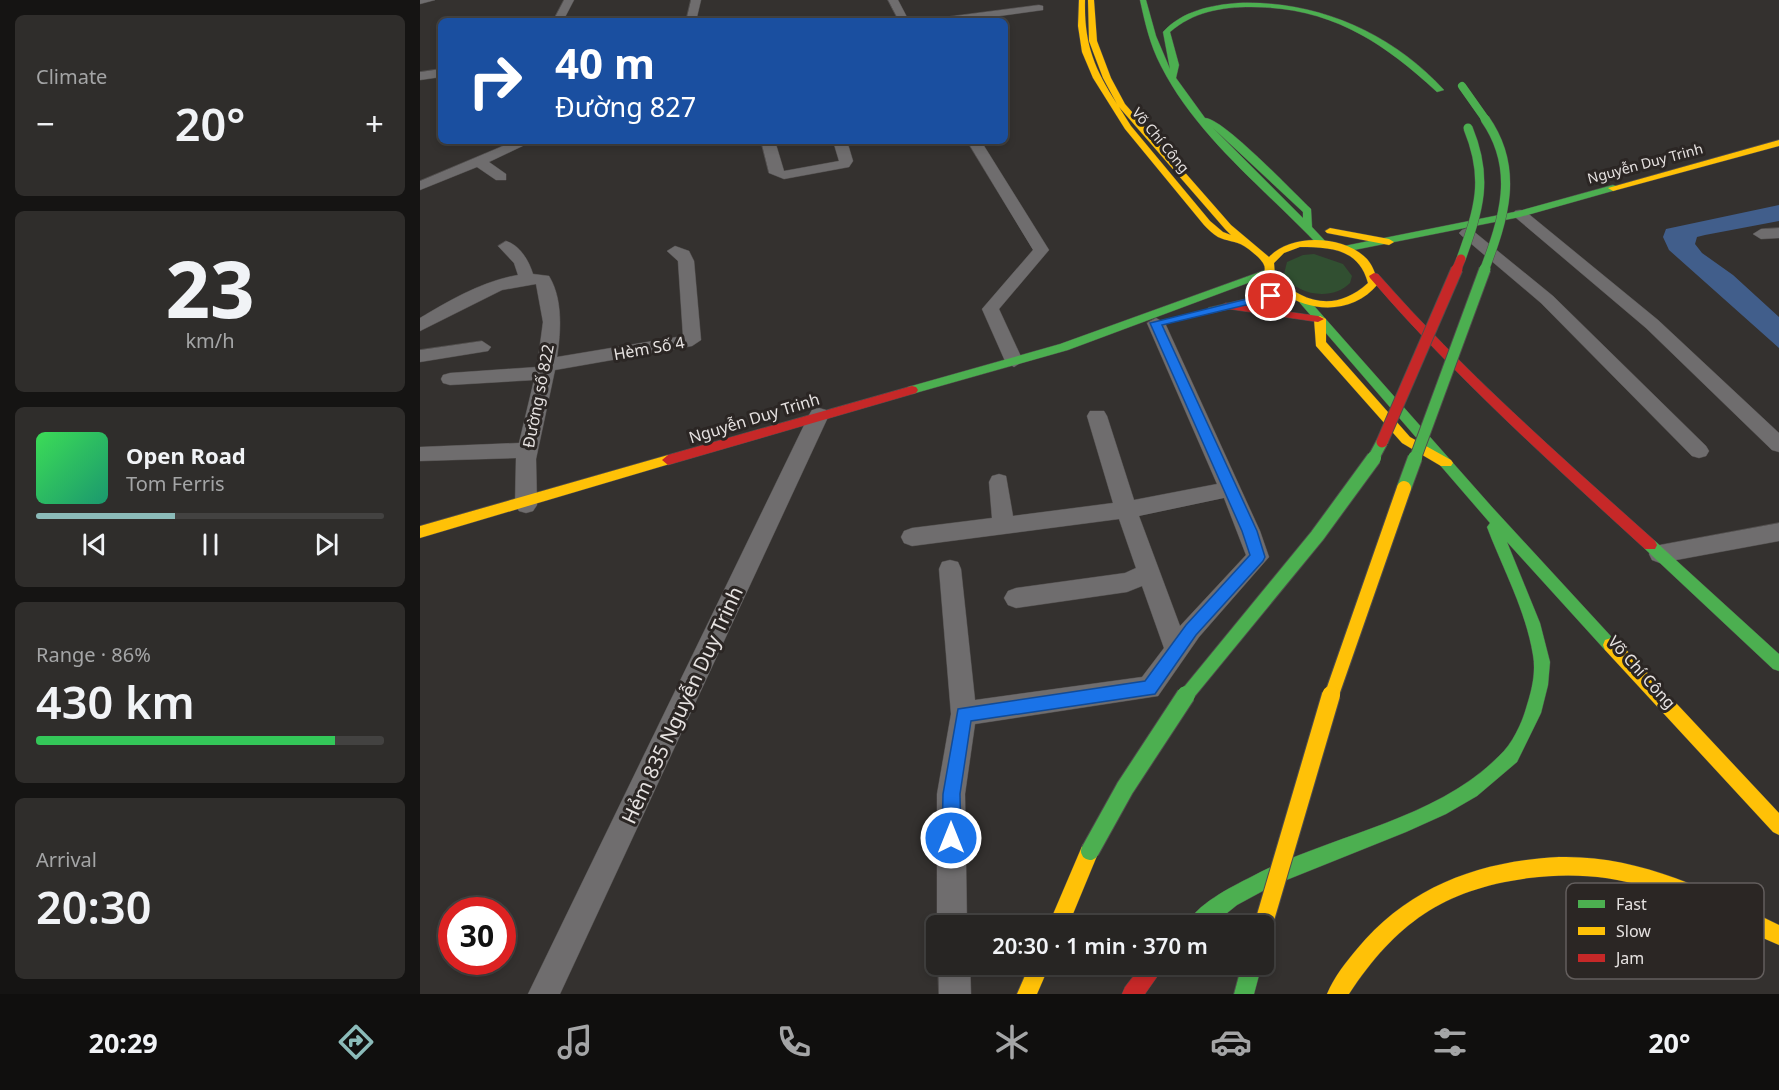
<!DOCTYPE html>
<meta charset="utf-8">
<style>
:root{--surface:#272523;--page:#2f2d2b;--text:#f1f3f6;--muted:#a4a5a6;--line:#434241;--accent:#8bbbb9}
body{margin:0;font-family:"Noto Sans",sans-serif;background:var(--page);color:var(--text);height:100vh;display:flex;flex-direction:column;font-size:22px;white-space:nowrap}
*{box-sizing:border-box;margin:0}
p{font-size:20px;color:var(--muted)}
.icon{flex:none;width:33px;height:33px;fill:none;stroke:currentColor;stroke-width:2;stroke-linecap:round;stroke-linejoin:round}
.map{position:relative;flex:1;overflow:hidden}
.drawer{display:flex;flex-direction:column;gap:15px;padding:15px;background:#151413;width:420px}
.drawer>*{flex:none}
.banner{position:absolute;left:18px;top:18px;width:570px;height:126px;border-radius:9px;box-shadow:0 3px 9px #0003,0 0 0 2px var(--line);background:#1a4fa0;color:#fff;overflow:hidden}
.speed{position:absolute;left:18px;top:897px;display:flex;gap:12px;font-size:30px;font-weight:700;text-align:center}
.speed>*{display:grid;place-content:center;width:78px;height:78px;border-radius:50%;background:var(--surface);box-shadow:0 3px 9px #0003,0 0 0 2px var(--line);line-height:1}
.speed .limit{border:9px solid #d22;background:#fff;color:#111}
.pin{position:absolute;display:grid;place-items:center;width:51px;height:51px;color:#fff;margin:-26px;border:3px solid #fff;border-radius:50%;box-shadow:0 2px 6px #0007}
.me{position:absolute;width:66px;margin:-33px;rotate:0deg;stroke-linejoin:round;filter:drop-shadow(0 0 4px #0008)}
.turn{display:flex;align-items:center;gap:21px;height:126px;padding:0 18px;font-size:27px}
.turn .icon{width:78px;height:78px;stroke-width:2.5}
.turn b{display:block;font-size:42px;line-height:51px}
.big{font-size:45px;font-weight:600;line-height:1.1}
.drawer .card{flex:1;display:flex;flex-direction:column;justify-content:center;gap:9px;min-width:0;padding:0 21px;border-radius:9px;background:var(--page)}
.drawer .dial{align-items:center;gap:0}
.dial b{font-size:78px;line-height:1}
.song{display:flex;align-items:center;gap:18px}
.cover{width:72px;height:72px;border-radius:9px;background:linear-gradient(135deg,hsl(130 70% 55%),hsl(160 70% 35%))}
.played{height:6px;border-radius:3px;background:linear-gradient(90deg,var(--accent) 40%,var(--line) 40%)}
.keys{display:flex;justify-content:space-around;direction:ltr}
.heat{display:flex;justify-content:space-between;align-items:center;font-size:33px;direction:ltr}
.charge{height:9px;border-radius:4px;background:linear-gradient(90deg,#34c759 86%,var(--line) 0)}
.trip{position:absolute;left:506px;top:915px;width:348px;height:60px;border-radius:9px;background:var(--surface);box-shadow:0 3px 9px #0003,0 0 0 2px var(--line);font-weight:600;line-height:60px;text-align:center}
.menu{display:flex;height:96px;justify-content:space-around;align-items:center;background:#100f0e;color:var(--muted)}
.menu .icon{width:42px;height:42px}
.menu .current{color:var(--accent)}
.menu b{font-size:27px;color:var(--text)}
main{display:flex;flex:1;min-height:0}
.map>svg:first-child{display:block}
.green{fill:#314f31}
.water{fill:#415e8b}
.lines{fill:none;stroke-linecap:round;stroke-linejoin:round}
.street-casing{stroke:#504d4c;stroke-width:1}
.fast-casing{stroke:#504d4c;stroke-width:1}
.slow-casing{stroke:#504d4c;stroke-width:1}
.jam-casing{stroke:#504d4c;stroke-width:1}
.street{fill:#6f6d6e;fill-rule:evenodd}
.fast{fill:#4caf50;fill-rule:evenodd}
.slow{fill:#ffc107;fill-rule:evenodd}
.jam{fill:#c62828;fill-rule:evenodd}
.fast-bridge-far4-casing{stroke:#504d4c;stroke-width:8;stroke-linecap:butt}
.fast-bridge-far3-casing{stroke:#504d4c;stroke-width:10;stroke-linecap:butt}
.fast-bridge-far2-casing{stroke:#504d4c;stroke-width:13;stroke-linecap:butt}
.fast-bridge-far1-casing{stroke:#504d4c;stroke-width:16;stroke-linecap:butt}
.fast-bridge-casing{stroke:#504d4c;stroke-width:20;stroke-linecap:butt}
.slow-bridge-far1-casing{stroke:#504d4c;stroke-width:16;stroke-linecap:butt}
.slow-bridge-casing{stroke:#504d4c;stroke-width:20;stroke-linecap:butt}
.jam-bridge-far1-casing{stroke:#504d4c;stroke-width:10;stroke-linecap:butt}
.jam-bridge-casing{stroke:#504d4c;stroke-width:13;stroke-linecap:butt}
.fast-bridge-far4{stroke:#4caf50;stroke-width:8}
.fast-bridge-far3{stroke:#4caf50;stroke-width:9}
.fast-bridge-far2{stroke:#4caf50;stroke-width:11}
.fast-bridge-far1{stroke:#4caf50;stroke-width:14}
.fast-bridge{stroke:#4caf50;stroke-width:18}
.slow-bridge-far1{stroke:#ffc107;stroke-width:14}
.slow-bridge{stroke:#ffc107;stroke-width:18}
.jam-bridge-far1{stroke:#c62828;stroke-width:9}
.jam-bridge{stroke:#c62828;stroke-width:11}
.route{fill:#1a73e8;stroke:#114b97;stroke-width:1.5}
.labels{text-anchor:middle;dominant-baseline:central;stroke-width:6;stroke-linejoin:round;paint-order:stroke}
.far-street-label{font-size:14px;fill:#e6e2e1;stroke:#2b2624}
.street-label{font-size:16px;fill:#e6e2e1;stroke:#2b2624}
.near-street-label{font-size:20px;fill:#e6e2e1;stroke:#2b2624}
.key{fill:#2b2624;stroke:#635e5d;stroke-width:1.5}
.key-label{font-size:16px;fill:#e6e2e1}
</style>
<main>
<section class="drawer">
<div class="card"><p>Climate</p>
<div class="heat"><a>−</a><b class="big">20°</b><a>+</a></div>
</div>
<div class="card dial"><b>23</b><p>km/h</p></div>
<div class="card">
<div class="song"><i class="cover"></i><div><b>Open Road</b><p>Tom Ferris</p></div></div>
<div class="played"></div>
<div class="keys"><svg class="icon" aria-label="previous" viewBox="0 0 24 24"><path d="M18 5L8 12l10 7zM5 5v14"/></svg><svg class="icon" aria-label="pause" viewBox="0 0 24 24"><path d="M8 5v14M16 5v14"/></svg><svg class="icon" aria-label="next" viewBox="0 0 24 24"><path d="M6 5l10 7-10 7zM19 5v14"/></svg></div>
</div>
<div class="card"><p>Range · 86%</p><b class="big">430 km</b><div class="charge"></div></div>
<div class="card"><p>Arrival</p><b class="big">20:30</b></div>
</section>
<div class="map">
<svg width="1359" height="994" viewBox="0 0 1359 994">
<rect width="100%" height="100%" fill="#34312f"/>
<path class="green" d="M894,254L923,264L932,276L930,283C913,301 876,296 864,274L867,262L883,255Z"/>
<path class="water" d="M1359,205V221L1285,235L1277,237L1275,244L1282,253L1313,275L1359,317V348L1249,250L1243,237L1246,229Z"/>
<g class="lines">
<g class="street-casing">
<path id="street" d="M0,0H15L0,4Z
M144,0H154L143,21H133Z
M271,0H281L276,21H266Z
M468,0H478L489,21H479Z
M619,5L623,6V10L543,21H514L519,18Z
M21,69V77L0,80V72Z
M95,141H113L69,162L86,174V180H76L57,167L0,190V181Z
M341,141H355L364,171L419,161L413,141H427L433,161L429,167L364,179L349,173Z
M547,141H561L629,250L579,309L603,361L594,367L585,361L562,309L613,250Z
M1100,210L1105,211L1238,320L1359,433V452L1352,450L1226,328L1095,217L1093,214L1095,211Z
M1047,228L1052,230L1133,296L1286,446L1289,451L1286,456L1279,458L1272,456L1121,303L1042,236L1039,233L1042,230Z
M1359,228V238L1341,239L1333,234L1341,229Z
M86,241C100,245 109,261 113,274L129,276C143,299 141,331 137,357L263,336L258,261L247,251L255,246L269,251L274,261L281,340L272,346L135,370L116,459L117,505L113,511L106,513L99,511L95,505L96,458L0,461V447L99,443L114,380L30,385L23,383L21,379L23,375L30,373L117,367L123,322L116,284L82,290L0,331V318C30,300 63,281 98,275L94,263L78,246Z
M736,318L745,323L840,531L849,557L779,637L738,696L555,724L545,794L547,926H517V794L531,714L519,569L522,562L530,560L538,562L541,569L555,700L722,677L744,648L722,586L707,592L596,608L588,605L584,598L588,591L596,588L705,573L716,568L699,519L492,546L484,543L481,537L484,531L492,528L572,518L569,482L572,476L579,474L586,476L593,516L693,503L667,416L670,411H684L687,416L714,500L797,484L727,323ZM804,498L826,555L760,626L719,516Z
M62,341L71,347L68,351L0,362V350Z
M399,408L406,410L409,415L140,994H108L389,415L392,410Z
M1359,523V541L1240,563L1232,560L1229,554L1232,548L1240,545Z
M518,964H550L551,994H519Z"/>
</g>
<g class="fast-casing">
<path id="fast" d="M720,0H726L736,36L750,69L743,32C762,11 791,5 818,3C896,0 971,32 1024,90L1017,92C961,40 909,7 831,7C801,7 773,12 750,32L759,65L756,78L785,118C803,118 874,193 891,209L892,227L908,244L903,247L899,246C845,189 777,137 741,66C730,45 725,23 720,0ZM793,128L883,212V218Z
M1193,185L1196,186V190L1100,217L924,252L919,249L924,246L1099,211Z
M848,269L852,270V274L648,350L492,394L486,390L488,387L640,344Z
M865,290L870,293L869,295L792,313L787,310L788,308Z
M884,298L888,299L1072,507L1199,645L1197,650L1191,652L1185,650L1087,542L1120,623L1130,662L1128,685L1121,713L1097,762L1057,796L1026,814L986,832L854,885L817,905L791,926H766C775,905 811,887 831,877C909,835 1015,821 1079,756C1093,743 1102,723 1107,705C1112,689 1116,672 1113,655C1106,611 1083,569 1067,527L1070,523L880,303L879,301Z
M1230,539L1235,541L1359,654V671L1353,669L1225,549L1223,545L1225,541Z
M822,964H842L834,994H814Z"/>
</g>
<g class="slow-casing">
<path id="slow" d="M659,0H665C664,44 674,68 697,104L683,78L669,41L668,0H674L677,41L691,78L705,104L811,225L849,257C871,233 924,235 947,259C953,266 956,275 958,284C934,313 893,314 863,293C857,290 849,284 846,278C843,274 846,269 844,265C842,259 829,249 824,246C816,241 806,241 798,237C793,234 788,229 784,225L705,129L673,78L662,52L658,26ZM699,107L805,229L811,235L803,232L790,221L711,126ZM880,247C911,247 939,249 948,283C916,312 884,304 855,276L854,263L864,253Z
M1359,140V146L1193,191L1188,188Z
M910,228L969,239L974,242L969,245L907,233L905,231Z
M900,316L906,319V342L990,437L1031,460L1033,463L1031,466H1021L982,443L896,346L894,319Z
M248,455L253,457L254,460L253,463L0,538V526Z
M1191,638L1197,640L1359,813V835L1353,832L1185,650L1183,645L1185,640Z
M670,842L677,844L679,851L648,926H628L663,844Z
M1139,857C1219,855 1289,890 1359,925V945C1314,926 1273,901 1226,887C1188,875 1148,873 1109,878C1024,889 976,923 929,994H907C914,977 926,962 937,949C989,886 1060,861 1139,857Z
M610,964H630L617,994H597Z"/>
</g>
<g class="jam-casing">
<path id="jam" d="M954,273L958,274C1043,371 1139,455 1235,541L1237,545L1235,549H1225C1130,462 1034,376 950,278L949,276Z
M806,303L898,316L904,319L898,322L802,308L801,306Z
M492,386L496,387L498,390L496,393L248,465L242,460L248,455Z
M723,964H746L725,994H702L705,987Z"/>
</g>
<use href="#street" class="street"/>
<use href="#fast" class="fast"/>
<use href="#slow" class="slow"/>
<use href="#jam" class="jam"/>
<g class="fast-bridge-far4-casing">
<path id="fast-bridge-far4" d="M1042,86L1066,120"/>
</g>
<g class="fast-bridge-far3-casing">
<path id="fast-bridge-far3" d="M1041,259C1059,209 1069,179 1048,128
M1064,271C1084,218 1100,169 1065,119"/>
</g>
<g class="fast-bridge-far2-casing">
<path id="fast-bridge-far2" d="M953,459L962,442
M995,459L1065,269"/>
</g>
<g class="fast-bridge-far1-casing">
<path id="fast-bridge-far1" d="M984,488L995,458
M765,697L897,536L954,458"/>
</g>
<g class="fast-bridge-casing">
<path id="fast-bridge" d="M670,851L705,788L766,695"/>
</g>
<g class="slow-bridge-far1-casing">
<path id="slow-bridge-far1" d="M911,697L984,488"/>
</g>
<g class="slow-bridge-casing">
<path id="slow-bridge" d="M843,926L911,695"/>
</g>
<g class="jam-bridge-far1-casing">
<path id="jam-bridge-far1" d="M1036,271L1041,259"/>
</g>
<g class="jam-bridge-casing">
<path id="jam-bridge" d="M962,442L1037,269"/>
</g>
<use href="#fast-bridge-far4" class="fast-bridge-far4"/>
<use href="#fast-bridge-far3" class="fast-bridge-far3"/>
<use href="#fast-bridge-far2" class="fast-bridge-far2"/>
<use href="#fast-bridge-far1" class="fast-bridge-far1"/>
<use href="#fast-bridge" class="fast-bridge"/>
<use href="#slow-bridge-far1" class="slow-bridge-far1"/>
<use href="#slow-bridge" class="slow-bridge"/>
<use href="#jam-bridge-far1" class="jam-bridge-far1"/>
<use href="#jam-bridge" class="jam-bridge"/>
</g>
<path class="route" d="M851,293H855V298L742,325L837,531L845,557L843,561L776,635L735,694L551,721L540,794L541,838L538,845L531,847L525,845L522,838L523,794L538,709L725,681L766,625L830,555L822,531L730,323Z"/>
<g class="labels">
<g class="far-street-label">
<text transform="translate(741 140) rotate(50)">Võ Chí Công</text>
<text transform="translate(1225 163) rotate(-15)">Nguyễn Duy Trinh</text>
</g>
<g class="street-label">
<text transform="translate(229 348) rotate(-10)">Hèm Số 4</text>
<text transform="translate(118 396) rotate(-79)">Đường số 822</text>
<text transform="translate(334 418) rotate(-17)">Nguyễn Duy Trinh</text>
<text transform="translate(1222 672) rotate(48)">Võ Chí Công</text>
</g>
<g class="near-street-label">
<text transform="translate(262 705) rotate(-65)">Hẻm 835 Nguyễn Duy Trinh</text>
</g>
</g>
<rect x="1146" y="883" width="198" height="96" rx="9" class="key"/>
<rect x="1158" y="900" width="27" height="8" fill="#4caf50"/>
<rect x="1158" y="927" width="27" height="8" fill="#ffc107"/>
<rect x="1158" y="954" width="27" height="8" fill="#c62828"/>
<g class="key-label">
<text x="1196" y="910">Fast</text>
<text x="1196" y="937">Slow</text>
<text x="1196" y="964">Jam</text>
</g>
</svg>
<div class="speed"><div class="limit">30</div></div>
<div class="pin" style="left:851px;top:296px;background:#d93025"><svg class="icon" aria-label="arrive" viewBox="0 0 24 24"><path d="M6 21V4h12l-3 4 3 4H6"/></svg></div>
<svg class="me" style="left:531px;top:838px" viewBox="-20 -20 40 40"><circle r="17" fill="#1a73e8" stroke="#fff" stroke-width="3"/><path d="M0-11L8 9 0 5-8 9z" fill="#fff"/></svg>
<div class="trip">20:30 · 1 min · 370 m</div>
<div class="banner">
<div class="turn"><svg class="icon" aria-label="right" viewBox="0 0 24 24"><path d="M7 20v-9h11M14 6l5 5-5 5"/></svg><div><b>40 m</b>Đường 827</div></div>
</div>
</div>
</main>
<nav class="menu">
<b>20:29</b>
<svg class="icon current" aria-label="directions" viewBox="0 0 24 24"><path d="M12 3l9 9-9 9-9-9zM9 14v-3h6M13 9l2 2-2 2"/></svg>
<svg class="icon" aria-label="music" viewBox="0 0 24 24"><path d="M9 18V5l10-2v13"/><circle cx="6" cy="18" r="3"/><circle cx="16" cy="16" r="3"/></svg>
<svg class="icon" aria-label="phone" viewBox="0 0 24 24"><path d="M5 4h4l2 5-3 2q2 4 5 5l2-3 5 2v4C11 20 4 13 5 4z"/></svg>
<svg class="icon" aria-label="climate" viewBox="0 0 24 24"><path d="M12 3v18M4 7l16 10M4 17L20 7"/></svg>
<svg class="icon" aria-label="car" viewBox="0 0 24 24"><path d="M5 17H2v-5l4-1 3-4h7l3 4 3 1v5h-3M9 17h6M6 11h13"/><circle cx="7" cy="17" r="2"/><circle cx="17" cy="17" r="2"/></svg>
<svg class="icon" aria-label="filters" viewBox="0 0 24 24"><path d="M4 7h16M4 17h16"/><circle cx="9" cy="7" r="2"/><circle cx="15" cy="17" r="2"/></svg>
<b>20°</b>
</nav>
